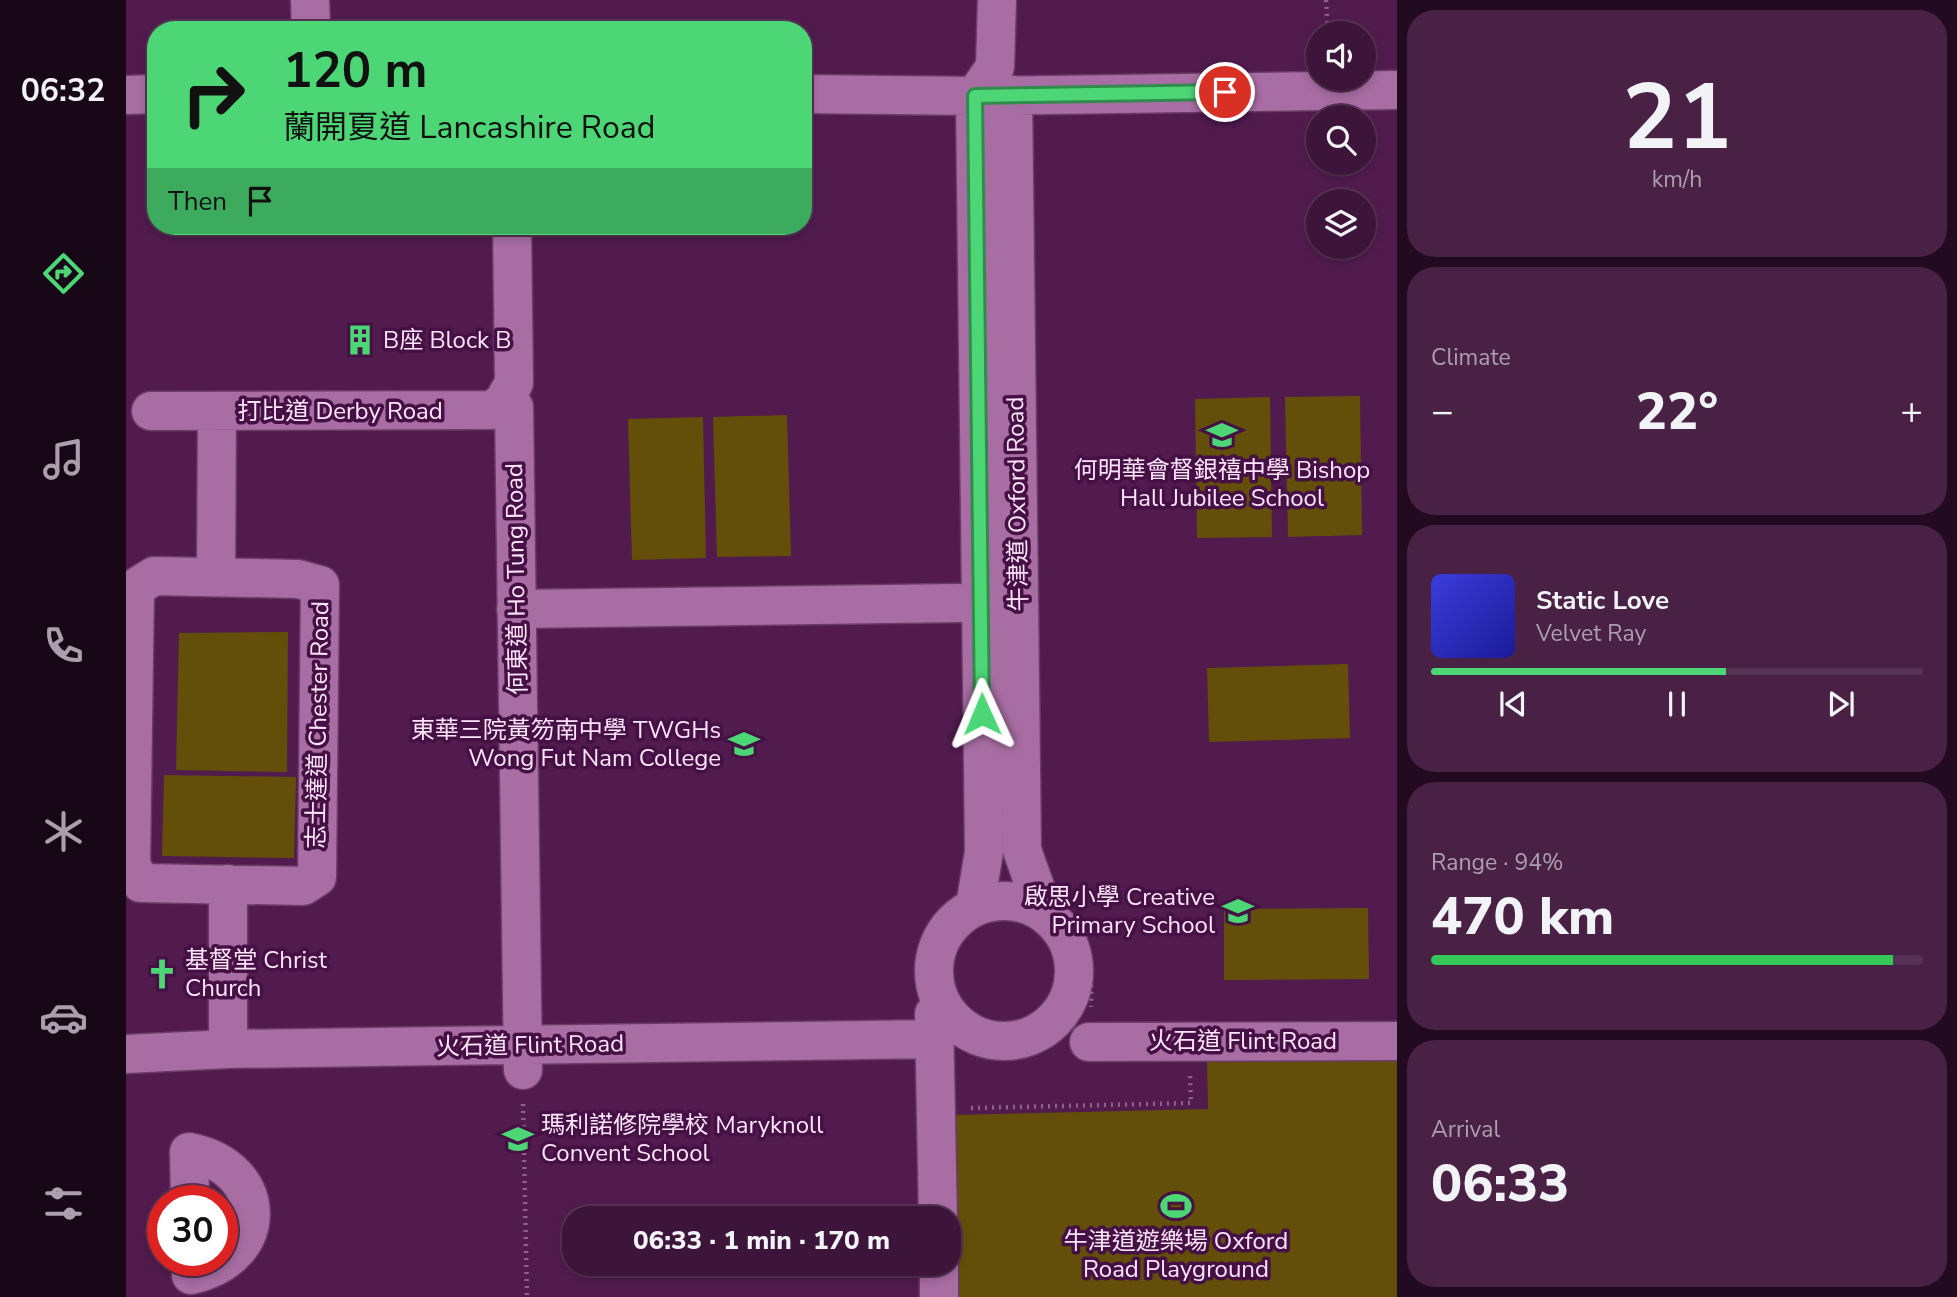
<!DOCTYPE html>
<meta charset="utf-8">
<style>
:root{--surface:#3d143a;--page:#482145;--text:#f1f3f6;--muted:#ad9eaf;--line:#563354;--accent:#4cd676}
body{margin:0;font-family:"Nunito Sans","Noto Sans TC",sans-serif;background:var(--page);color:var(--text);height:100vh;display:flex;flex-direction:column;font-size:26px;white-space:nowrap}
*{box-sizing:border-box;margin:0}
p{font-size:23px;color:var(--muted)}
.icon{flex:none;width:38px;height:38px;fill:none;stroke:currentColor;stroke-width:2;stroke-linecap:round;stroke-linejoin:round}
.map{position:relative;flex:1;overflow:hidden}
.side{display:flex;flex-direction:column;gap:10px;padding:10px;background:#220b20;width:560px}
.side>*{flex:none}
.banner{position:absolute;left:21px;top:21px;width:665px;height:214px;border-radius:28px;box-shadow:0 4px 10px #0003,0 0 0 2px var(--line);background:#4cd676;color:#111;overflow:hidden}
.controls{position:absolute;left:1180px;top:21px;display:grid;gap:14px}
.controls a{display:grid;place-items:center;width:70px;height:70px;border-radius:50%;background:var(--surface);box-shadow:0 4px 10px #0003,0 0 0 2px var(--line);font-size:35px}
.speed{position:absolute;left:21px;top:1185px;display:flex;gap:14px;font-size:35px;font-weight:700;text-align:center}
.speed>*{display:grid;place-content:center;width:91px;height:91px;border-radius:50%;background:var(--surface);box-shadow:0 4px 10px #0003,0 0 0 2px var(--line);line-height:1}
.speed .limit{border:10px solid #d22;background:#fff;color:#111}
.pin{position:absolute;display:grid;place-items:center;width:60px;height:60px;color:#fff;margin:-30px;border:4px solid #fff;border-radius:50%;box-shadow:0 2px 7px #0007}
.me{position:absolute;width:77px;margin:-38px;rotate:359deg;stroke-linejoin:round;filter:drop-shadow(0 0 5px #0008)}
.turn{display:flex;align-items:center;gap:24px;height:147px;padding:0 21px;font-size:32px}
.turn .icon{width:91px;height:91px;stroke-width:2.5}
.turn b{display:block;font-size:49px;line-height:60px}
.then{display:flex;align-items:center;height:66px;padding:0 21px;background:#0003;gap:14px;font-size:26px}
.big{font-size:52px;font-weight:800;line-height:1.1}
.side .tile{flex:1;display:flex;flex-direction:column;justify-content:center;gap:10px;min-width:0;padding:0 24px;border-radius:28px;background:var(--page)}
.side .dial{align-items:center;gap:0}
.dial b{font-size:91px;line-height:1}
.song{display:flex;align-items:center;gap:21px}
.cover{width:84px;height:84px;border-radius:10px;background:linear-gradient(135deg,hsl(240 70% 55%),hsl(240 70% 35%))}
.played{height:7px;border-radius:4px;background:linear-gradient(90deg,var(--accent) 60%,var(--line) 60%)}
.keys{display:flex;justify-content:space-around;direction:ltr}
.heat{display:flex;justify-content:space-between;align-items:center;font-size:38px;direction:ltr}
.charge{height:10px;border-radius:5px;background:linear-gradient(90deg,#34c759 94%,var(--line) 0)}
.trip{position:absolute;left:436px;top:1206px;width:399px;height:70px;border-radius:28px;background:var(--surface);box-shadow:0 4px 10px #0003,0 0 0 2px var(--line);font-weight:800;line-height:70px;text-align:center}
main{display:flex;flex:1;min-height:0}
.tab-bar{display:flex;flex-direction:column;width:126px;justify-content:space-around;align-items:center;background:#180817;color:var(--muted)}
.tab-bar .icon{width:49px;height:49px}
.tab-bar .on{color:var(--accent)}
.tab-bar b{font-size:32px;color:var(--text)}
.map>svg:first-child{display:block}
.green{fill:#644f0a}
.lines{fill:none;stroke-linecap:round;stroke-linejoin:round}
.minor-casing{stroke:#693b67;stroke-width:41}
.path{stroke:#8e628b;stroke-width:4.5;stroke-dasharray:2 5;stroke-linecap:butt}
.minor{stroke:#a86da3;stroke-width:38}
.route-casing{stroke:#318b4d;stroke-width:18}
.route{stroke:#4cd676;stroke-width:12}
.labels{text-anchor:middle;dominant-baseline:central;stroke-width:7;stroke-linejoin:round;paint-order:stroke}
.poi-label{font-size:24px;fill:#fee3fa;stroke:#451043;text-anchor:start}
.street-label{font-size:24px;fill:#fee3fa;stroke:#451043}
</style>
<main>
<nav class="tab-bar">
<b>06:32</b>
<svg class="icon on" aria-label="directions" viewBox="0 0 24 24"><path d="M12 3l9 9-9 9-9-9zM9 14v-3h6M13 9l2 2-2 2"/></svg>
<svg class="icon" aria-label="music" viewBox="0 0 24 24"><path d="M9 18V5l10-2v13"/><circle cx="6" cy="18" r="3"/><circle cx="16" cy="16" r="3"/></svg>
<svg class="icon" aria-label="phone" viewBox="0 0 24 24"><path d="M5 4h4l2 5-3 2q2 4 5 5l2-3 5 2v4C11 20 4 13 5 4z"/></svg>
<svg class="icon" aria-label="climate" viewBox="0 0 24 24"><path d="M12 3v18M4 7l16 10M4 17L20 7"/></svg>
<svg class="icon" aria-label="car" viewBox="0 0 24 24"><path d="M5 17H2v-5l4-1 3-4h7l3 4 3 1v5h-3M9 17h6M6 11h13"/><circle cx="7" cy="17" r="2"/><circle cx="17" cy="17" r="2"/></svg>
<svg class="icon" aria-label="filters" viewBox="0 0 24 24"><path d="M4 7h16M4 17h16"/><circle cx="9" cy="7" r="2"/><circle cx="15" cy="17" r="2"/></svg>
</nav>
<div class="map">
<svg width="1271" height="1297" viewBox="0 0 1271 1297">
<rect width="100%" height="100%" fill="#511b4e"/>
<path class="green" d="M1234,396L1236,535L1162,537L1159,397Z
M1144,397L1146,537L1071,538L1069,399Z
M661,415L665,556L591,557L587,417Z
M577,417L580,558L506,560L502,419Z
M162,632L161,772L50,770L53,633Z
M1222,664L1224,738L1083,742L1081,668Z
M38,775L170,777L168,858L36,856Z
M1242,908L1243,979L1098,980V909Z
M1271,1058V1297H832L827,1115L1082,1109L1081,1062Z"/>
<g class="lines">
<g class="minor-casing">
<path id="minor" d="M184,0L185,30
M677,94L849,96L1271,90
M0,95L30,94
M887,95L896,850L917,909
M388,407L397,1070
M25,411L366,410L377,402L388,383L386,226
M28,576L172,579L194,585L191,877L177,886L15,883L5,865L9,588Z
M90,577L91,411
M390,609L833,603
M102,884V1049
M808 971a70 70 0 1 1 140 0a70 70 0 1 1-140 0Z
M849,906L858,852L849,96L869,67L871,0
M808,1014L812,1218
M963,1042L1271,1041
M0,1054L102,1049L809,1039
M64,1200L63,1152C144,1168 146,1257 65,1275
M813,1264V1297"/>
</g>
<path class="path" d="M1200,0L1202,33
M951,924C965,951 966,977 965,1007
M793,980C793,954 796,935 813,914
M397,1104L401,1297
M845,1108L1065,1103L1064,1076"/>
<use href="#minor" class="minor"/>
</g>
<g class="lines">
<g class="route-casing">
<path id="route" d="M856,714L849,96L1099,92"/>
</g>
<use href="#route" class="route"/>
</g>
<defs>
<g id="building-bare" transform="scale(2.415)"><path d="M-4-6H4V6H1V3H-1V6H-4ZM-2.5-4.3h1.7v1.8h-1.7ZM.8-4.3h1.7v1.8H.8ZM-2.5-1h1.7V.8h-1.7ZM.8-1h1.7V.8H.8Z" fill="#4cd676" stroke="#451043" stroke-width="2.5" paint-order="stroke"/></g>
<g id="school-bare" transform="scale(2.415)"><path d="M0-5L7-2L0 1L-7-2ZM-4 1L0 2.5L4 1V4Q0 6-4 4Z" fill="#4cd676" stroke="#451043" stroke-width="2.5" paint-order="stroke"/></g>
<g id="church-bare" transform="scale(2.415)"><path d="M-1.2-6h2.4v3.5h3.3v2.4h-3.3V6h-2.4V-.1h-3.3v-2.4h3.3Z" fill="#4cd676" stroke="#451043" stroke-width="2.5" paint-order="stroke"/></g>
<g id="stadium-bare" transform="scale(2.415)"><path d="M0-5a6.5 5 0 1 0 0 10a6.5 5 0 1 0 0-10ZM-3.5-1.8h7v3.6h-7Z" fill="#4cd676" stroke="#451043" stroke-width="2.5" paint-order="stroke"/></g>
</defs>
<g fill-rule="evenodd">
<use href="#building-bare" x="234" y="340"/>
<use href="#school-bare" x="1096" y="435"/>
<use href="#school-bare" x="618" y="744"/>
<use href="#school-bare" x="1112" y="911"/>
<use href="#church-bare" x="36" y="974"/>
<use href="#school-bare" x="392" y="1139"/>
<use href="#stadium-bare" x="1050" y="1206"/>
</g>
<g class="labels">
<g class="poi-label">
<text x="257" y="340">B座 Block B</text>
<text x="1096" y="470" text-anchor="middle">何明華會督銀禧中學 Bishop<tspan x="1096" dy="28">Hall Jubilee School</tspan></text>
<text x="595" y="730" text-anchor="end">東華三院黃笏南中學 TWGHs<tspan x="595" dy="28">Wong Fut Nam College</tspan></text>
<text x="1089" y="897" text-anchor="end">啟思小學 Creative<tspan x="1089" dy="28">Primary School</tspan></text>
<text x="59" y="960">基督堂 Christ<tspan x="59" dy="28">Church</tspan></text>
<text x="415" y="1125">瑪利諾修院學校 Maryknoll<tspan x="415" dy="28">Convent School</tspan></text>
<text x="1050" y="1241" text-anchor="middle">牛津道遊樂場 Oxford<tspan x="1050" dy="28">Road Playground</tspan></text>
</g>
<g class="street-label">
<text x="214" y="411">打比道 Derby Road</text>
<text transform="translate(891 504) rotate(-91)">牛津道 Oxford Road</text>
<text transform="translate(390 579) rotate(-91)">何東道 Ho Tung Road</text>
<text transform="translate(192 725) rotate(-89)">志士達道 Chester Road</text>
<text x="1117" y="1041">火石道 Flint Road</text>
<text transform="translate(404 1045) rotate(-1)">火石道 Flint Road</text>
</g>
</g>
</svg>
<div class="controls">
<a><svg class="icon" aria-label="sound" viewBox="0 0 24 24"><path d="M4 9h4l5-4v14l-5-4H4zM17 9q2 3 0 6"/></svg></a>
<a><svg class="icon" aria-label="search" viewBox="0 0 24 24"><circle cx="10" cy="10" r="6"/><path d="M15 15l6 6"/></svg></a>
<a><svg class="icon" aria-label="layers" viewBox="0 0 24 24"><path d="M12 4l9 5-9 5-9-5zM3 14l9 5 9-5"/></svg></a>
</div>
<div class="speed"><div class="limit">30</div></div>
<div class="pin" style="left:1099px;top:92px;background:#d93025"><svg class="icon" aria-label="arrive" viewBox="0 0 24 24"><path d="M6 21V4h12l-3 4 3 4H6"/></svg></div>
<svg class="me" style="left:856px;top:714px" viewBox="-20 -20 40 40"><path d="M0-17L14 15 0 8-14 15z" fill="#4cd676" stroke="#fff" stroke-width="4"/></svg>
<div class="trip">06:33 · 1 min · 170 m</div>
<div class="banner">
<div class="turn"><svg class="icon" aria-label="right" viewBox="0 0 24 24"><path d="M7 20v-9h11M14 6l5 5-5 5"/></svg><div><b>120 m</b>蘭開夏道 Lancashire Road</div></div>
<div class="then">Then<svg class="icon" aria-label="arrive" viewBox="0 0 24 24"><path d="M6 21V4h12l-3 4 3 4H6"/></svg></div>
</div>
</div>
<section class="side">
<div class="tile dial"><b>21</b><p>km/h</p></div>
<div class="tile"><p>Climate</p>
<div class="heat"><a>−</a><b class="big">22°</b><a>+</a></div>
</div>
<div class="tile">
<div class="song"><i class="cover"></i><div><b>Static Love</b><p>Velvet Ray</p></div></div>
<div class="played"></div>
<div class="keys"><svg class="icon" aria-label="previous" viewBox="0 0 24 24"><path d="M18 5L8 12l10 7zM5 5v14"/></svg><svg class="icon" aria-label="pause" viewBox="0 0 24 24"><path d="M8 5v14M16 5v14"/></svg><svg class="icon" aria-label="next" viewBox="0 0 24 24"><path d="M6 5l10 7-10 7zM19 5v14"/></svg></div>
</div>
<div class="tile"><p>Range · 94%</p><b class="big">470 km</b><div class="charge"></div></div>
<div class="tile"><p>Arrival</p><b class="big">06:33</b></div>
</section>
</main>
